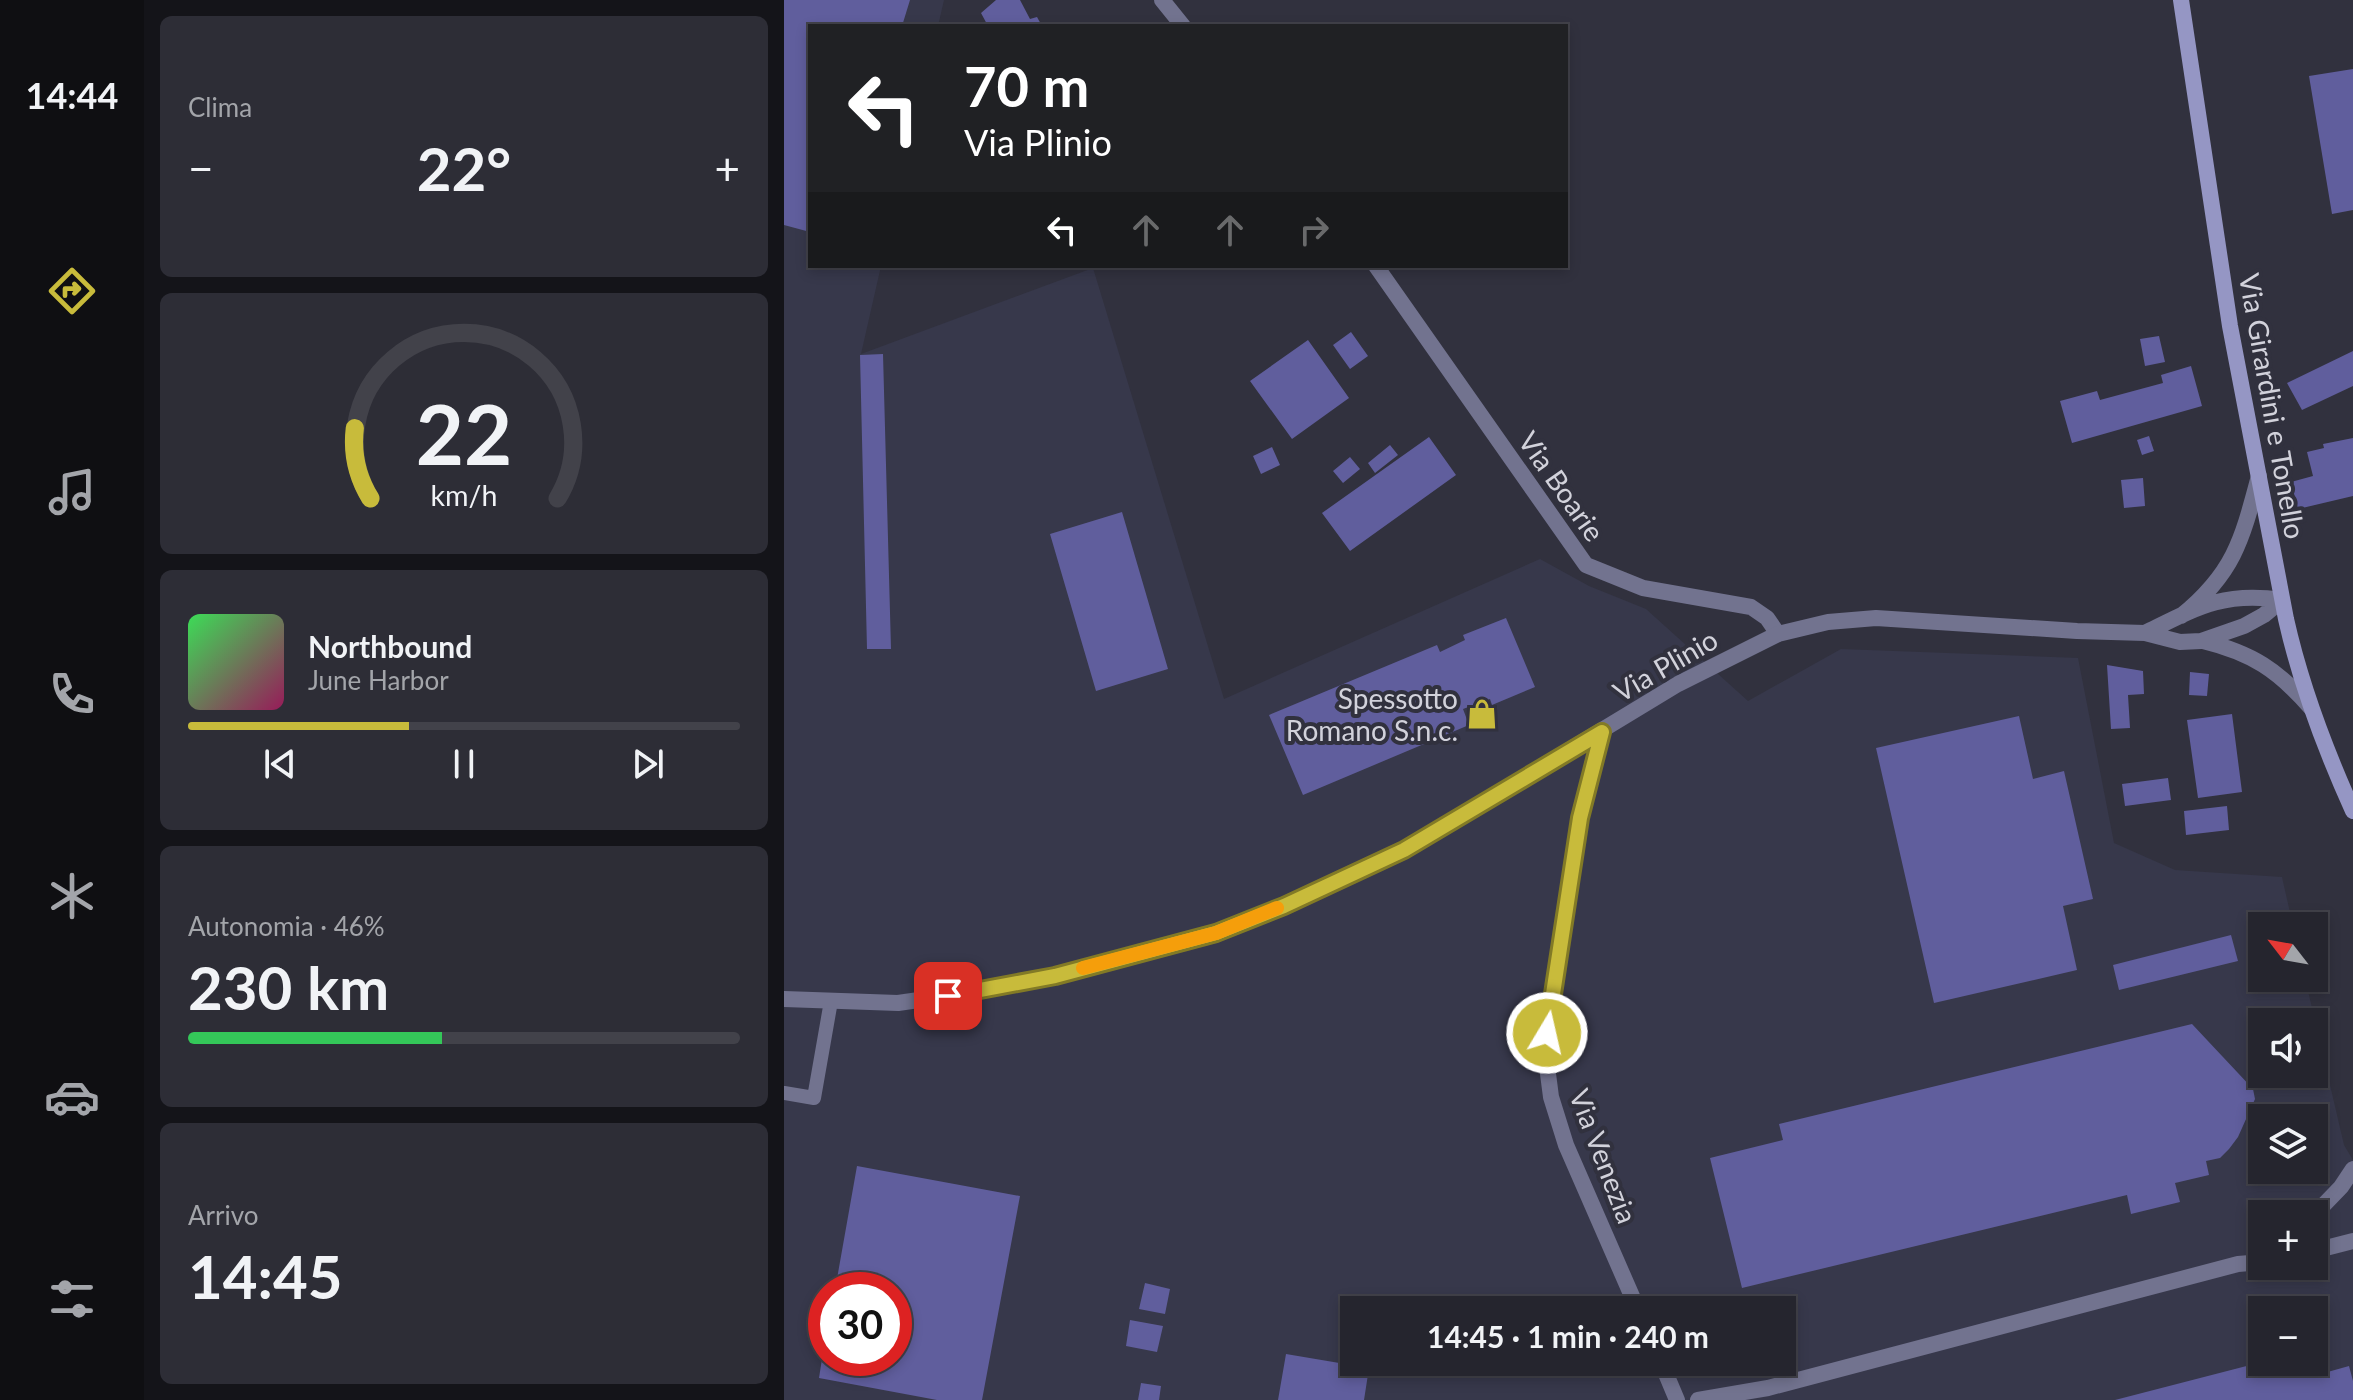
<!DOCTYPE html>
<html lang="it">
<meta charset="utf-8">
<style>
:root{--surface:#25252e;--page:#2d2d36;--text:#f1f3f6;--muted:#a3a5aa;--line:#42424a;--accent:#c8bb3b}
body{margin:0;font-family:Lato,sans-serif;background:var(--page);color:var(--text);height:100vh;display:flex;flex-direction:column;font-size:30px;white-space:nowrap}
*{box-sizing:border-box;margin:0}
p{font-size:26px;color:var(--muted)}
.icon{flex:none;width:44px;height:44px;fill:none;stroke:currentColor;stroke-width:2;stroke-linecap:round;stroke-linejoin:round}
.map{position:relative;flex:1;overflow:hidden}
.drawer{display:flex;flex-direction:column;gap:16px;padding:16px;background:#141419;width:640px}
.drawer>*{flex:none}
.hud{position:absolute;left:24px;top:24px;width:760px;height:244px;border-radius:0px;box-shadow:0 4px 12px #0003,0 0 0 2px var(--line);background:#202124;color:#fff;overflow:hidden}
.needle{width:52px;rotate:301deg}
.fabs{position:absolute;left:1464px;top:912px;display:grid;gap:16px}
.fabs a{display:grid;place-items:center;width:80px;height:80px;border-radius:0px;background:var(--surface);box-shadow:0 4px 12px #0003,0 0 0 2px var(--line);font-size:40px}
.speed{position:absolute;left:24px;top:1272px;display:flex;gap:16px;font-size:40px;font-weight:700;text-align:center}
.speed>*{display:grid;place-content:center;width:104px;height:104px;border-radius:50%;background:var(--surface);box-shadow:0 4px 12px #0003,0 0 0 2px var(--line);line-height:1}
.speed .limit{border:12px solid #d22;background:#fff;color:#111}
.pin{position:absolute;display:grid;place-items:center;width:68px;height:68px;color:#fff;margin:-34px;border-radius:16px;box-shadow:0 4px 12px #0006}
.me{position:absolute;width:88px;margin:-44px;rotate:9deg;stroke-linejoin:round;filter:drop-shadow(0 0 6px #0008)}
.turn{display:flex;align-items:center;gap:28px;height:168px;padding:0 24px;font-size:36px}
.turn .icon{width:104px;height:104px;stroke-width:2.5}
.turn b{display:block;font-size:56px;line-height:68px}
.lanes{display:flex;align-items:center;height:76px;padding:0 24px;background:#0003;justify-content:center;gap:40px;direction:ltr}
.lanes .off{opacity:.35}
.big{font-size:60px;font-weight:700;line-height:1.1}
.drawer .widget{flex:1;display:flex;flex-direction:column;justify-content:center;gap:12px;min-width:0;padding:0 28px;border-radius:12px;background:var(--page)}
.drawer .dial{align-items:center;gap:0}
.dial svg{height:208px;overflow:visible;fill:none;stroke:var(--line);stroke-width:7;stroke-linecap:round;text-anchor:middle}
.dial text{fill:var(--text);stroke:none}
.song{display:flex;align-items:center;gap:24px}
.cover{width:96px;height:96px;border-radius:12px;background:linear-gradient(135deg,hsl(130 70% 55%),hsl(330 70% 35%))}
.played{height:8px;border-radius:4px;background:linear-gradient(90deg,var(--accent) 40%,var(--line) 40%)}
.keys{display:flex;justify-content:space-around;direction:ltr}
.heat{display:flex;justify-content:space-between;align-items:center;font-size:44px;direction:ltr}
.charge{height:12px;border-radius:6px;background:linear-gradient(90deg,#34c759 46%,var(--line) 0)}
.trip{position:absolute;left:556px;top:1296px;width:456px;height:80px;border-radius:0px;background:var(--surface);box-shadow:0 4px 12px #0003,0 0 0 2px var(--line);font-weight:700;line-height:80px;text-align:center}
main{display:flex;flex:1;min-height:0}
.tab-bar{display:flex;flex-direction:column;width:144px;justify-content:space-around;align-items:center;background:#0f0f12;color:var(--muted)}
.tab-bar .icon{width:56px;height:56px}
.tab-bar .active{color:var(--accent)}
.tab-bar b{font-size:36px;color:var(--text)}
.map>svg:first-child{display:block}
.built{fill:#37384b;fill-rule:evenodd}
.building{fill:#605e9d}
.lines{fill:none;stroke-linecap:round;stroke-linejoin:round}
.service{stroke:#72738f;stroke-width:14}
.minor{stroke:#72738f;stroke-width:16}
.tertiary{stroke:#72738f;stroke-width:16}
.secondary{stroke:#9596c4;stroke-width:16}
.route-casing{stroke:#827a26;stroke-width:20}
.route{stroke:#c8bb3b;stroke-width:14}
.slow{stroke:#f59e0b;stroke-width:14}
.labels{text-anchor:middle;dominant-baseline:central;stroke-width:8;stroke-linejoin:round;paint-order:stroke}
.street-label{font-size:28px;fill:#d2d2db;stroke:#31313e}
.poi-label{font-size:28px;fill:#d2d2db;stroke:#31313e;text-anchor:end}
</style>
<main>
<nav class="tab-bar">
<b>14:44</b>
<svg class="icon active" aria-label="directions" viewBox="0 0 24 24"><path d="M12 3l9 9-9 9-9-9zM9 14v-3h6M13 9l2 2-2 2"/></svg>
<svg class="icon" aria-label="music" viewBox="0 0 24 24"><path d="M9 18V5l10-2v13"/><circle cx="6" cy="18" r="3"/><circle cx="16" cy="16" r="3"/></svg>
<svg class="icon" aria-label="phone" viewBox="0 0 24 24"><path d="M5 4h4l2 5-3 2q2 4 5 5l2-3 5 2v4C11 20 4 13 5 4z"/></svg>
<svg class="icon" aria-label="climate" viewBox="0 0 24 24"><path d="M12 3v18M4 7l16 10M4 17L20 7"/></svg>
<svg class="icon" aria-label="car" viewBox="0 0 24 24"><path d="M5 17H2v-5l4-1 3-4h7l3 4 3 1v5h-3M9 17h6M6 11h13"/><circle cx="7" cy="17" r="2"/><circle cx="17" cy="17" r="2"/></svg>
<svg class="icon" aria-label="filters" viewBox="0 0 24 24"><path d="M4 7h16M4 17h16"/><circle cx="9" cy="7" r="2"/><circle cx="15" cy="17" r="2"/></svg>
</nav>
<section class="drawer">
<div class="widget"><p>Clima</p>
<div class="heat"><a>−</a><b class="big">22°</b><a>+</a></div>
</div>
<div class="widget dial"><svg viewBox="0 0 100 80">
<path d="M14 69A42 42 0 1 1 86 69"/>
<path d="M14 69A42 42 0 0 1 8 42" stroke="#c8bb3b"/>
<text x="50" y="56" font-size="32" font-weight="700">22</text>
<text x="50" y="72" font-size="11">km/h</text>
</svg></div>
<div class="widget">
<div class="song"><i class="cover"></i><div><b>Northbound</b><p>June Harbor</p></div></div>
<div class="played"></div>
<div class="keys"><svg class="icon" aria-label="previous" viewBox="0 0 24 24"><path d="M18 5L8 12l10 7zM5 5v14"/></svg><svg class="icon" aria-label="pause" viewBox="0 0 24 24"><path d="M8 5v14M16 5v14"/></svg><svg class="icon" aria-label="next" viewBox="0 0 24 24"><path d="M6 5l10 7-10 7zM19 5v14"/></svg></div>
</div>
<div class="widget"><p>Autonomia · 46%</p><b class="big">230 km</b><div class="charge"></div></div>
<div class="widget"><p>Arrivo</p><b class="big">14:45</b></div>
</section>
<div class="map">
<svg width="1569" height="1400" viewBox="0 0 1569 1400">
<rect width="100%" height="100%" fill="#31313e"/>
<path class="built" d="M0,0H160L154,26H26V266H97L77,354L309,268L440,699L756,559L805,586L862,609L964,701L1057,649L1294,658L1330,843L1391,870L1498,877L1509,926H1478V978H1521L1560,1145L1569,1160V1400H0ZM1478,1022H1530V1074H1478ZM1478,1118H1530V1170H1478ZM1478,1214H1530V1266H1478ZM42,1290H110V1358H42ZM570,1310H998V1362H570ZM1478,1310H1530V1362H1478Z"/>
<path class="building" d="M0,0H126L118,26H26V232L0,225Z
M212,0H236L246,19L253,17L258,26H204L197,13Z
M1569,69V210L1548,214L1525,76Z
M567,332L584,356L566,369L549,345Z
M1375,336L1381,362L1361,366L1356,339Z
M524,340L565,398L508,439L466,381Z
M1569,351V386L1518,410L1503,383Z
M99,354L107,649H83L76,355Z
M1407,366L1418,406L1288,443L1276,401L1313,391L1316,400L1379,383L1377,375Z
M1365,436L1370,451L1358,455L1353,440Z
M645,437L672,475L566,551L538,513Z
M1569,438V496L1514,509L1507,482L1529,476L1523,452L1540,448L1539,444Z
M606,445L614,455L591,473L584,463Z
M488,447L496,465L477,474L469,456Z
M566,457L576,469L559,483L549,471Z
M1359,478L1361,506L1340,508L1337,480Z
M338,512L384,669L312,691L266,534Z
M722,618L751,687L708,705L706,699L679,709L685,725L519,795L485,715L653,645L656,652L681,640L679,635Z
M1323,665L1359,671L1360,694L1344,695L1346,728L1327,729Z
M1406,672L1425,674L1423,696L1405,695Z
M1448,714L1458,792L1414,798L1403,720Z
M1235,716L1249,779L1280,771L1309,899L1279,906L1293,970L1150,1003L1092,748Z
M1384,778L1387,800L1341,806L1338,784Z
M1443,806L1445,830L1402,835L1400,811Z
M1447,935L1454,961L1335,990L1329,965Z
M1408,1024L1469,1089L1471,1099L1454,1137L1445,1149L1436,1158L1422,1161L1425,1175L1391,1183L1396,1202L1347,1214L1343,1195L958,1288L926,1158L999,1140L995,1124Z
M73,1166L236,1196L198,1400H153L35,1378L40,1346L42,1358H110V1290H51Z
M361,1283L386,1289L381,1314L355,1309Z
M346,1320L379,1326L373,1352L342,1346Z
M1534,1348L1540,1373L1565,1366L1569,1381V1400H1331L1478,1362H1530V1349Z
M502,1354L585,1368L580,1400H494Z
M357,1383L377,1386L375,1400H354Z"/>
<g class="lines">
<path class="service" d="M0,1093L30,1098L47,1001"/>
<path class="minor" d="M378,0L399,26
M592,266L802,565L859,588L967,607L983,618L994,634
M818,732L796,818L763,1033V1066L767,1097L782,1145L854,1310
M1530,1215L1557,1187L1569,1169
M1530,1251L1569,1241
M877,1362L893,1400
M914,1400L984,1388L1454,1264L1478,1262"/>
<path class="tertiary" d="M1397,616C1450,573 1458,540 1475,476
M1361,633C1412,608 1439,591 1498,600
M1419,641C1468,653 1494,670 1527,708
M0,999L114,1003L190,992L271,976L432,933L523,896L620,850L894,684L994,634L1044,622L1092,618L1293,631L1361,633L1396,642L1417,641L1460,626L1480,615L1498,600"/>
<path class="secondary" d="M1397,0L1446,326L1502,619C1517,686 1541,749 1569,811"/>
</g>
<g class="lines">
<g class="route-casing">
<path id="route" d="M164,996L271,976L432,933L500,906L620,850L818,732L796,818L763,1033"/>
</g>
<use href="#route" class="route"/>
<path class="slow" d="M299,968L432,933L493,908"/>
</g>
<defs>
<g id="shop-bare" transform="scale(2.4)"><path d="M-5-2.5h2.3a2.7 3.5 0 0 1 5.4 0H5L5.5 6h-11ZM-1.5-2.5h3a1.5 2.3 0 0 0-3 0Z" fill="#c8bb3b" stroke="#31313e" stroke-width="2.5" paint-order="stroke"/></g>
</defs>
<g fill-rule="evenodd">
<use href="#shop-bare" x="698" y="714"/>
</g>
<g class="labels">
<g class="street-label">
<text transform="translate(1489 406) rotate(80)">Via Girardini e Tonello</text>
<text transform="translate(778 486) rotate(55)">Via Boarie</text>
<text transform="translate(881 665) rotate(-30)">Via Plinio</text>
<text transform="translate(820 1156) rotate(69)">Via Venezia</text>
</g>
<g class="poi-label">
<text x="674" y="698">Spessotto<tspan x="674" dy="32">Romano S.n.c.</tspan></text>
</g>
</g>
</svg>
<div class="fabs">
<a><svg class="needle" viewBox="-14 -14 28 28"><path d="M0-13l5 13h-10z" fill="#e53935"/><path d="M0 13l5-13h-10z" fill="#a3a5aa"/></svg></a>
<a><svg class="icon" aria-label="sound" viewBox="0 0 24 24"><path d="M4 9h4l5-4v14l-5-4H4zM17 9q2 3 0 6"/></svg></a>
<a><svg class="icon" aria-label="layers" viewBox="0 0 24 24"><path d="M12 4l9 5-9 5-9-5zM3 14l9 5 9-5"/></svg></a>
<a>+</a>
<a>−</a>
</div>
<div class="speed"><div class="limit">30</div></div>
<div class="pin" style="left:164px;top:996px;background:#d93025"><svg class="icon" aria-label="arrive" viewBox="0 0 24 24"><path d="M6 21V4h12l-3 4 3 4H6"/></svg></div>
<svg class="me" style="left:763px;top:1033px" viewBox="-20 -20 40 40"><circle r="17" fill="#c8bb3b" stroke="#fff" stroke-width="3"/><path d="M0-11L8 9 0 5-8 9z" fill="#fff"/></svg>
<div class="trip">14:45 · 1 min · 240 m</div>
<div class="hud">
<div class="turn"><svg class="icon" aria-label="left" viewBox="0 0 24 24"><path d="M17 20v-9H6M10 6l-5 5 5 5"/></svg><div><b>70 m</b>Via Plinio</div></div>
<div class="lanes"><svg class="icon" aria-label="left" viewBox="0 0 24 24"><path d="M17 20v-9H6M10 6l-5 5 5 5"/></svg><svg class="icon off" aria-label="ahead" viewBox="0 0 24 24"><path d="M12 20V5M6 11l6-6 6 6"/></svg><svg class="icon off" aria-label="ahead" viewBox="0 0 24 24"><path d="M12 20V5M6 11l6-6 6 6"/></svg><svg class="icon off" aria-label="right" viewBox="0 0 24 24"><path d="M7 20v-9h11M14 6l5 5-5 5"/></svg></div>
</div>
</div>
</main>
